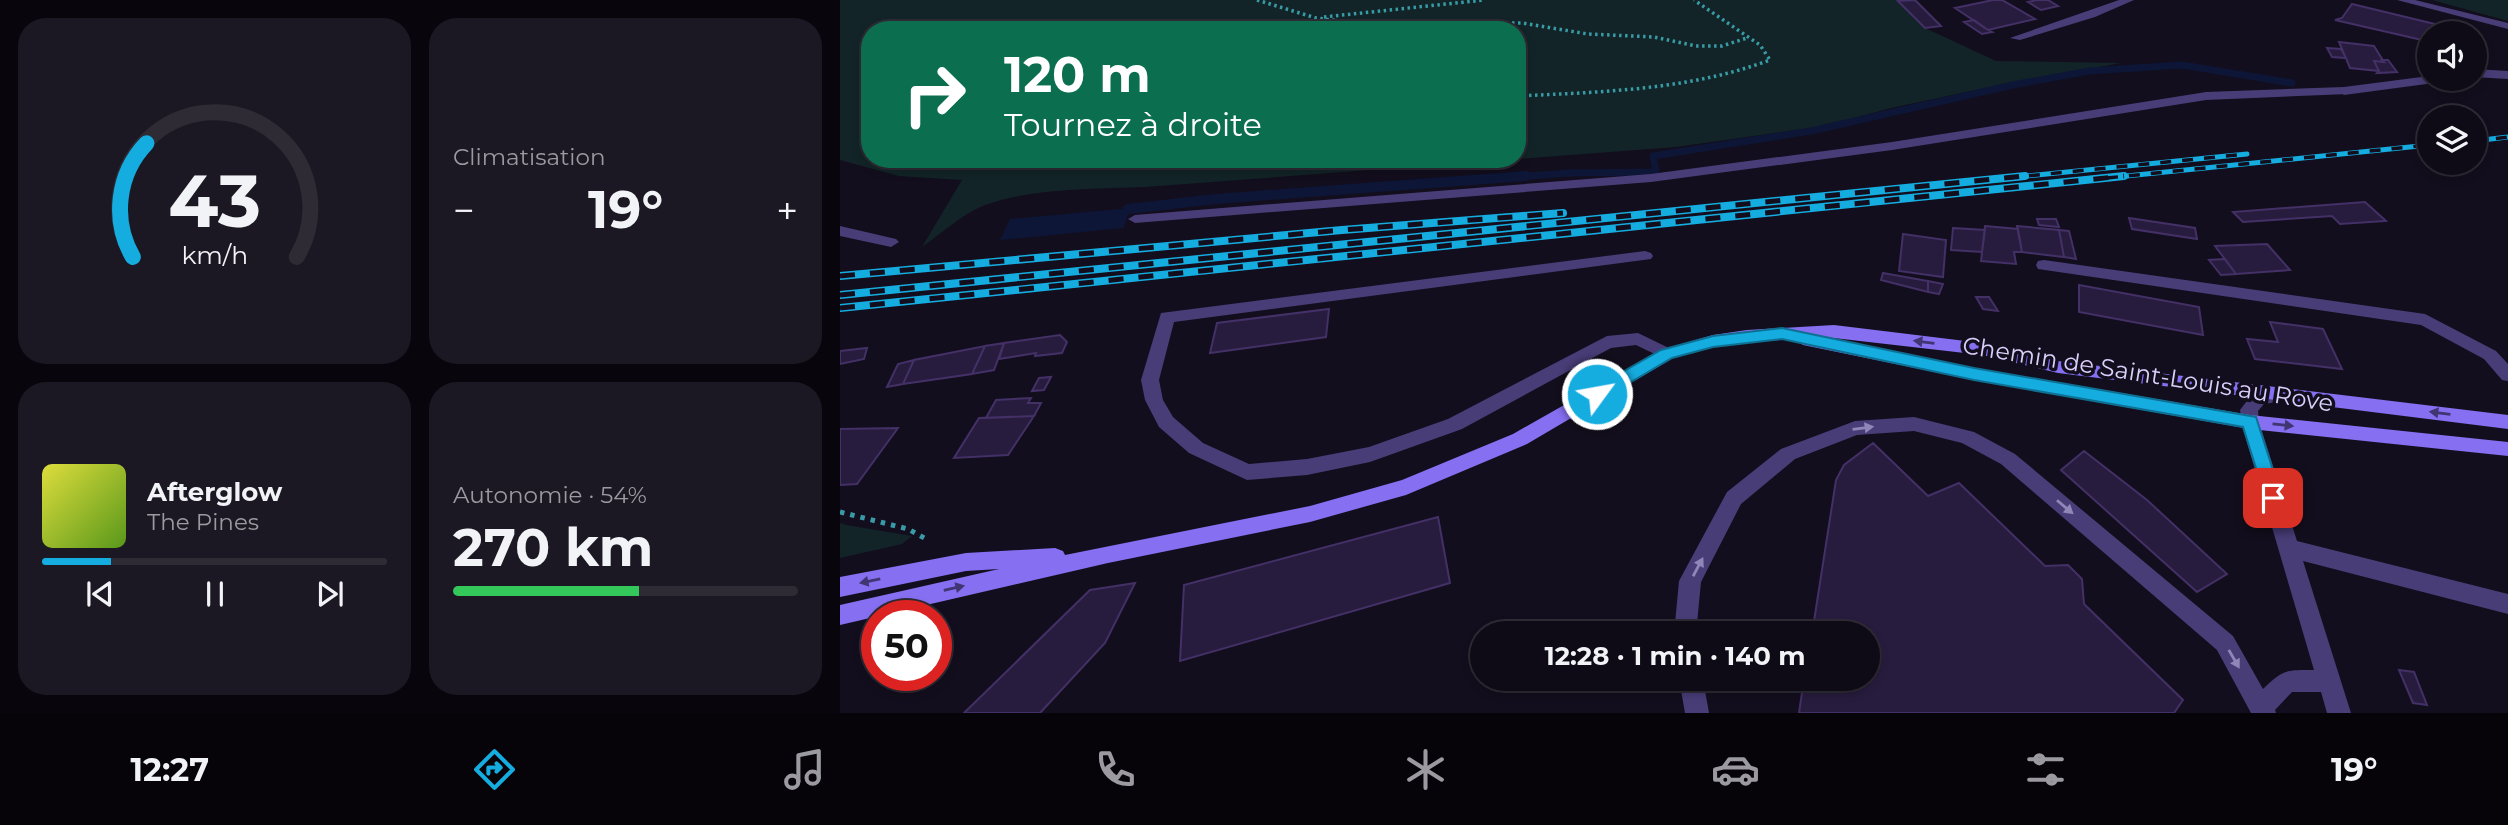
<!DOCTYPE html>
<html lang="fr">
<meta charset="utf-8">
<style>
:root{--surface:#0e0a16;--page:#1c1823;--text:#f1f3f6;--muted:#9b9aa1;--line:#2e2b35;--accent:#15ace0}
body{margin:0;font-family:Montserrat,sans-serif;background:var(--page);color:var(--text);height:100vh;display:flex;flex-direction:column;font-size:26px;white-space:nowrap}
*{box-sizing:border-box;margin:0}
p{font-size:23px;color:var(--muted)}
.icon{flex:none;width:38px;height:38px;fill:none;stroke:currentColor;stroke-width:2;stroke-linecap:round;stroke-linejoin:round}
.map{position:relative;flex:1;overflow:hidden}
.drawer{display:flex;flex-direction:column;gap:18px;padding:18px;background:#08060c;width:840px}
.drawer>*{flex:none}
.banner{position:absolute;left:21px;top:21px;width:665px;height:147px;border-radius:28px;box-shadow:0 4px 10px #0003,0 0 0 2px var(--line);background:#0b6e4f;color:#fff;overflow:hidden}
.tools{position:absolute;left:1577px;top:21px;display:grid;gap:14px}
.tools a{display:grid;place-items:center;width:70px;height:70px;border-radius:50%;background:var(--surface);box-shadow:0 4px 10px #0003,0 0 0 2px var(--line);font-size:35px}
.speed{position:absolute;left:21px;top:600px;display:flex;gap:14px;font-size:35px;font-weight:700;text-align:center}
.speed>*{display:grid;place-content:center;width:91px;height:91px;border-radius:50%;background:var(--surface);box-shadow:0 4px 10px #0003,0 0 0 2px var(--line);line-height:1}
.speed .limit{border:10px solid #d22;background:#fff;color:#111}
.pin{position:absolute;display:grid;place-items:center;width:60px;height:60px;color:#fff;margin:-30px;border-radius:14px;box-shadow:0 4px 10px #0006}
.me{position:absolute;width:77px;margin:-38px;rotate:58deg;stroke-linejoin:round;filter:drop-shadow(0 0 5px #0008)}
.turn{display:flex;align-items:center;gap:24px;height:147px;padding:0 28px;font-size:32px}
.turn .icon{width:91px;height:91px;stroke-width:2.5}
.turn b{display:block;font-size:49px;line-height:60px}
.big{font-size:52px;font-weight:700;line-height:1.1}
.drawer .card{flex:1;display:flex;flex-direction:column;justify-content:center;gap:10px;min-width:0;padding:0 24px;border-radius:28px;background:var(--page)}
.drawer .dial{align-items:center;gap:0}
.dial svg{height:182px;overflow:visible;fill:none;stroke:var(--line);stroke-width:7;stroke-linecap:round;text-anchor:middle}
.dial text{fill:var(--text);stroke:none}
.song{display:flex;align-items:center;gap:21px}
.cover{width:84px;height:84px;border-radius:10px;background:linear-gradient(135deg,hsl(60 70% 55%),hsl(90 70% 35%))}
.played{height:7px;border-radius:4px;background:linear-gradient(90deg,var(--accent) 20%,var(--line) 20%)}
.keys{display:flex;justify-content:space-around;direction:ltr}
.heat{display:flex;justify-content:space-between;align-items:center;font-size:38px;direction:ltr}
.charge{height:10px;border-radius:5px;background:linear-gradient(90deg,#34c759 54%,var(--line) 0)}
.drawer .tiles{flex:1;display:grid;gap:18px;grid-template-columns:repeat(2,1fr)}
.trip{position:absolute;left:630px;top:621px;width:410px;height:70px;border-radius:35px;background:var(--surface);box-shadow:0 4px 10px #0003,0 0 0 2px var(--line);font-weight:700;line-height:70px;text-align:center}
.dock{display:flex;height:112px;justify-content:space-around;align-items:center;background:#060409;color:var(--muted)}
.dock .icon{width:49px;height:49px}
.dock .active{color:var(--accent)}
.dock b{font-size:32px;color:var(--text)}
main{display:flex;flex:1;min-height:0}
.map>svg:first-child{display:block}
.green{fill:#122427;fill-rule:evenodd}
.water{fill:#0d1637}
.lines{fill:none;stroke-linecap:round;stroke-linejoin:round}
.stream-far1{stroke:#0d1637;stroke-width:7}
.stream{stroke:#0d1637;stroke-width:10}
.building{fill:#271c3d;stroke:#433066;stroke-width:2}
.path-far1{stroke:#389ba5;stroke-width:3.5;stroke-dasharray:2.5 3.5;stroke-linecap:butt}
.path{stroke:#389ba5;stroke-width:5;stroke-dasharray:4.5 6;stroke-linecap:butt}
.lane{fill:#493d78;fill-rule:evenodd}
.street{fill:#493d78;fill-rule:evenodd}
.secondary{fill:#866ff1;fill-rule:evenodd}
.rail-far1-casing{stroke:#15ace0;stroke-width:5}
.rail-casing{stroke:#15ace0;stroke-width:8}
.rail-far1{stroke:#130e1d;stroke-width:3.5;stroke-dasharray:11;stroke-linecap:butt}
.rail{stroke:#130e1d;stroke-width:5;stroke-dasharray:15;stroke-linecap:butt}
.oneway{fill:#413572}
.oneway2{fill:#9286b9}
.route{fill:#15ace0;stroke:#0e7092;stroke-width:2}
.labels{text-anchor:middle;dominant-baseline:central;stroke-width:7;stroke-linejoin:round;paint-order:stroke}
.street-label{font-size:24px;fill:#dbcffa;stroke:#130e1d}
</style>
<main>
<section class="drawer">
<div class="tiles">
<div class="card dial"><svg viewBox="0 0 100 80">
<path d="M14 69A42 42 0 1 1 86 69"/>
<path d="M14 69A42 42 0 0 1 20 19" stroke="#15ace0"/>
<text x="50" y="56" font-size="32" font-weight="700">43</text>
<text x="50" y="72" font-size="11">km/h</text>
</svg></div>
<div class="card"><p>Climatisation</p>
<div class="heat"><a>−</a><b class="big">19°</b><a>+</a></div>
</div>
<div class="card">
<div class="song"><i class="cover"></i><div><b>Afterglow</b><p>The Pines</p></div></div>
<div class="played"></div>
<div class="keys"><svg class="icon" aria-label="previous" viewBox="0 0 24 24"><path d="M18 5L8 12l10 7zM5 5v14"/></svg><svg class="icon" aria-label="pause" viewBox="0 0 24 24"><path d="M8 5v14M16 5v14"/></svg><svg class="icon" aria-label="next" viewBox="0 0 24 24"><path d="M6 5l10 7-10 7zM19 5v14"/></svg></div>
</div>
<div class="card"><p>Autonomie · 54%</p><b class="big">270 km</b><div class="charge"></div></div>
</div>
</section>
<div class="map">
<svg width="1668" height="713" viewBox="0 0 1668 713">
<rect width="100%" height="100%" fill="#130e1d"/>
<path class="green" d="M0,0H1059L1085,28L1156,61L1281,63L1169,83L1051,108L984,126L836,147L305,187C255,189 192,188 145,205C122,214 102,233 82,247L122,180L59,176L0,160ZM30,30H677V159H30Z
M1592,0H1668V21Z
M0,523L6,525L72,536L62,544L0,558Z"/>
<path class="water" d="M291,208L283,228L160,240L170,219Z"/>
<g class="lines">
<path class="stream-far1" d="M662,178L730,173L816,172L813,156L971,131L1173,85L1249,71L1342,65L1452,83"/>
<path class="stream" d="M288,209L376,199L686,176"/>
</g>
<path class="building" d="M1075,0L1101,26L1085,28L1058,1Z
M1153,0H1162L1195,19L1148,30L1115,8Z
M1197,0H1208L1218,6L1201,10L1188,2Z
M1512,4L1632,33H1589V51L1579,48L1582,40L1495,20L1502,18Z
M1134,20L1148,30L1152,32L1142,34L1124,22Z
M1499,42L1534,46L1544,62L1534,61L1539,71L1510,68Z
M1487,48L1501,49L1506,58L1492,57Z
M1542,60H1548L1557,72L1537,73L1539,71L1534,61L1544,62Z
M1525,202L1546,221L1500,224L1492,216L1403,222L1393,212Z
M1289,218L1355,228L1357,239L1292,229Z
M1197,219H1216L1219,227L1199,225Z
M1145,226L1178,229L1182,252H1174L1176,264L1141,261Z
M1177,226L1219,230L1224,257L1182,252Z
M1113,228L1145,230L1142,252L1111,250Z
M1219,230L1229,231L1236,259L1224,257Z
M1063,234L1106,240L1103,277L1059,271Z
M1427,244L1450,270L1396,274L1375,246Z
M1385,259L1396,274L1381,275L1369,260Z
M1043,273L1088,281V292L1041,280Z
M1088,281L1103,284L1099,294L1088,292Z
M1239,285L1359,307L1363,335L1239,312Z
M1136,297H1149L1158,311L1143,309Z
M489,309L486,337L370,353L377,323Z
M1430,322L1483,329L1502,369L1415,359L1407,339L1438,342Z
M220,335L227,342L222,353L195,356L196,353L159,359L164,343Z
M164,343L154,370L132,374L145,346Z
M145,346L132,374L63,384L74,360Z
M27,348L24,359L0,364V351Z
M74,360L63,384L47,387L58,364Z
M211,377L204,390L192,391L199,378Z
M191,398L188,403H201L194,416L146,418L156,400Z
M194,416L168,455L114,458L139,418Z
M58,428L17,484L0,485V429Z
M1033,443L1088,496L1119,483L1205,566L1228,565L1242,579L1244,604L1343,700L1334,713H959L964,679H1027V634H972L996,480L1004,465Z
M1244,451L1307,500L1387,574L1357,592L1221,470Z
M598,517L610,583L340,661L344,585Z
M295,583L265,643L200,713H124L250,590Z
M1559,670L1574,672L1587,705L1573,703Z"/>
<g class="lines">
<path class="path-far1" d="M417,0L476,18L516,23H682L748,34L814,37L856,46H882L907,38
M484,17L644,0
M677,96C763,92 849,90 930,60L920,45L854,0"/>
<path class="path" d="M0,512L68,529L88,540"/>
<path class="lane" d="M1279,0H1294L1255,17L1180,40L1170,38Z
M1557,0H1575L1668,23V29Z
M1504,87L1510,91L1508,94L1366,100L1052,150L811,182L295,223L288,219L295,215L811,174L1052,142L1366,92Z
M0,226L56,239L59,242L51,247L0,236Z
M805,251L811,253L813,256L811,259L334,322L319,380L323,400L333,417L363,443L409,464L467,459L529,447L608,419L767,336L798,333L833,350L836,354L827,360L796,345L771,348L622,429L530,462L467,475L407,480L349,453L319,427L305,400L301,380L321,313Z
M1204,260L1585,314L1656,351L1668,364V381L1662,380L1644,359L1581,325L1198,269L1196,265L1198,261Z
M1410,415L1417,417L1419,422L1457,541L1668,594V614L1463,561L1511,713H1487L1481,692H1452L1435,710L1436,713H1411L1377,650L1161,464L1122,443L1074,431L1017,435L955,459L901,504L861,582L856,634H834L839,581L887,492L941,449L1015,421L1074,417L1134,432L1175,454L1393,636L1423,689C1443,669 1447,670 1474,670L1401,422L1403,417Z
M839,679H863L869,713H845Z"/>
<path class="street" d="M1634,69L1668,71V79L1634,77Z
M1589,76V79H1600L1594,83L1504,95L1498,91L1504,87Z
M1443,388L1449,390L1452,395L1449,400L1424,404L1418,411L1419,422L1417,427H1403L1400,410L1413,393Z"/>
<path class="secondary" d="M994,325L1142,343L1218,361L1668,415V429L1218,373L1142,355L985,337L1134,368L1410,415L1668,442V456L1410,429L1134,380L963,345L955,339L907,342L873,347L833,358L687,444L566,495L470,522L268,563L0,625V605L159,569L126,571L0,597V577L126,553L215,548L223,551L225,555L470,506L562,480L673,434L821,350L873,335L907,330Z"/>
<g class="rail-far1-casing">
<path id="rail-far1" d="M1634,141L1668,137
M1167,178L1407,154
M1267,178L1589,145"/>
</g>
<g class="rail-casing">
<path id="rail" d="M0,276L502,230L723,213
M0,295L1185,176
M0,308L1284,176"/>
</g>
<use href="#rail-far1" class="rail-far1"/>
<use href="#rail" class="rail"/>
</g>
<defs><path id="oneway-solid" d="M-6-.8H1V-3.2L6.5 0L1 3.2V.8H-6Z" transform="scale(1.75)"/></defs>
<g class="oneway">
<use href="#oneway-solid" transform="translate(1084 342) rotate(-173)"/>
<use href="#oneway-solid" transform="translate(1600 413) rotate(-173)"/>
<use href="#oneway-solid" transform="translate(1443 425) rotate(6)"/>
<use href="#oneway-solid" transform="translate(30 581) rotate(168)"/>
<use href="#oneway-solid" transform="translate(114 588) rotate(-13)"/>
</g>
<g class="oneway2">
<use href="#oneway-solid" transform="translate(1023 428) rotate(-7)"/>
<use href="#oneway-solid" transform="translate(1225 507) rotate(40)"/>
<use href="#oneway-solid" transform="translate(858 567) rotate(-62)"/>
<use href="#oneway-solid" transform="translate(1394 659) rotate(60)"/>
</g>
<path class="route" d="M942,328L1134,368L1416,417L1442,498L1440,503L1433,505L1427,503L1403,427L1134,380L942,339L873,347L832,358L762,399H751L748,394L751,390L821,350L873,336Z"/>
<g class="labels">
<g class="street-label">
<text transform="translate(1308 374) rotate(9)">Chemin de Saint-Louis au Rove</text>
</g>
</g>
</svg>
<div class="tools">
<a><svg class="icon" aria-label="sound" viewBox="0 0 24 24"><path d="M4 9h4l5-4v14l-5-4H4zM17 9q2 3 0 6"/></svg></a>
<a><svg class="icon" aria-label="layers" viewBox="0 0 24 24"><path d="M12 4l9 5-9 5-9-5zM3 14l9 5 9-5"/></svg></a>
</div>
<div class="speed"><div class="limit">50</div></div>
<div class="pin" style="left:1433px;top:498px;background:#d93025"><svg class="icon" aria-label="arrive" viewBox="0 0 24 24"><path d="M6 21V4h12l-3 4 3 4H6"/></svg></div>
<svg class="me" style="left:757px;top:394px" viewBox="-20 -20 40 40"><circle r="17" fill="#15ace0" stroke="#fff" stroke-width="3"/><path d="M0-11L8 9 0 5-8 9z" fill="#fff"/></svg>
<div class="trip">12:28 · 1 min · 140 m</div>
<div class="banner">
<div class="turn"><svg class="icon" aria-label="right" viewBox="0 0 24 24"><path d="M7 20v-9h11M14 6l5 5-5 5"/></svg><div><b>120 m</b>Tournez à droite</div></div>
</div>
</div>
</main>
<nav class="dock">
<b>12:27</b>
<svg class="icon active" aria-label="directions" viewBox="0 0 24 24"><path d="M12 3l9 9-9 9-9-9zM9 14v-3h6M13 9l2 2-2 2"/></svg>
<svg class="icon" aria-label="music" viewBox="0 0 24 24"><path d="M9 18V5l10-2v13"/><circle cx="6" cy="18" r="3"/><circle cx="16" cy="16" r="3"/></svg>
<svg class="icon" aria-label="phone" viewBox="0 0 24 24"><path d="M5 4h4l2 5-3 2q2 4 5 5l2-3 5 2v4C11 20 4 13 5 4z"/></svg>
<svg class="icon" aria-label="climate" viewBox="0 0 24 24"><path d="M12 3v18M4 7l16 10M4 17L20 7"/></svg>
<svg class="icon" aria-label="car" viewBox="0 0 24 24"><path d="M5 17H2v-5l4-1 3-4h7l3 4 3 1v5h-3M9 17h6M6 11h13"/><circle cx="7" cy="17" r="2"/><circle cx="17" cy="17" r="2"/></svg>
<svg class="icon" aria-label="filters" viewBox="0 0 24 24"><path d="M4 7h16M4 17h16"/><circle cx="9" cy="7" r="2"/><circle cx="15" cy="17" r="2"/></svg>
<b>19°</b>
</nav>
